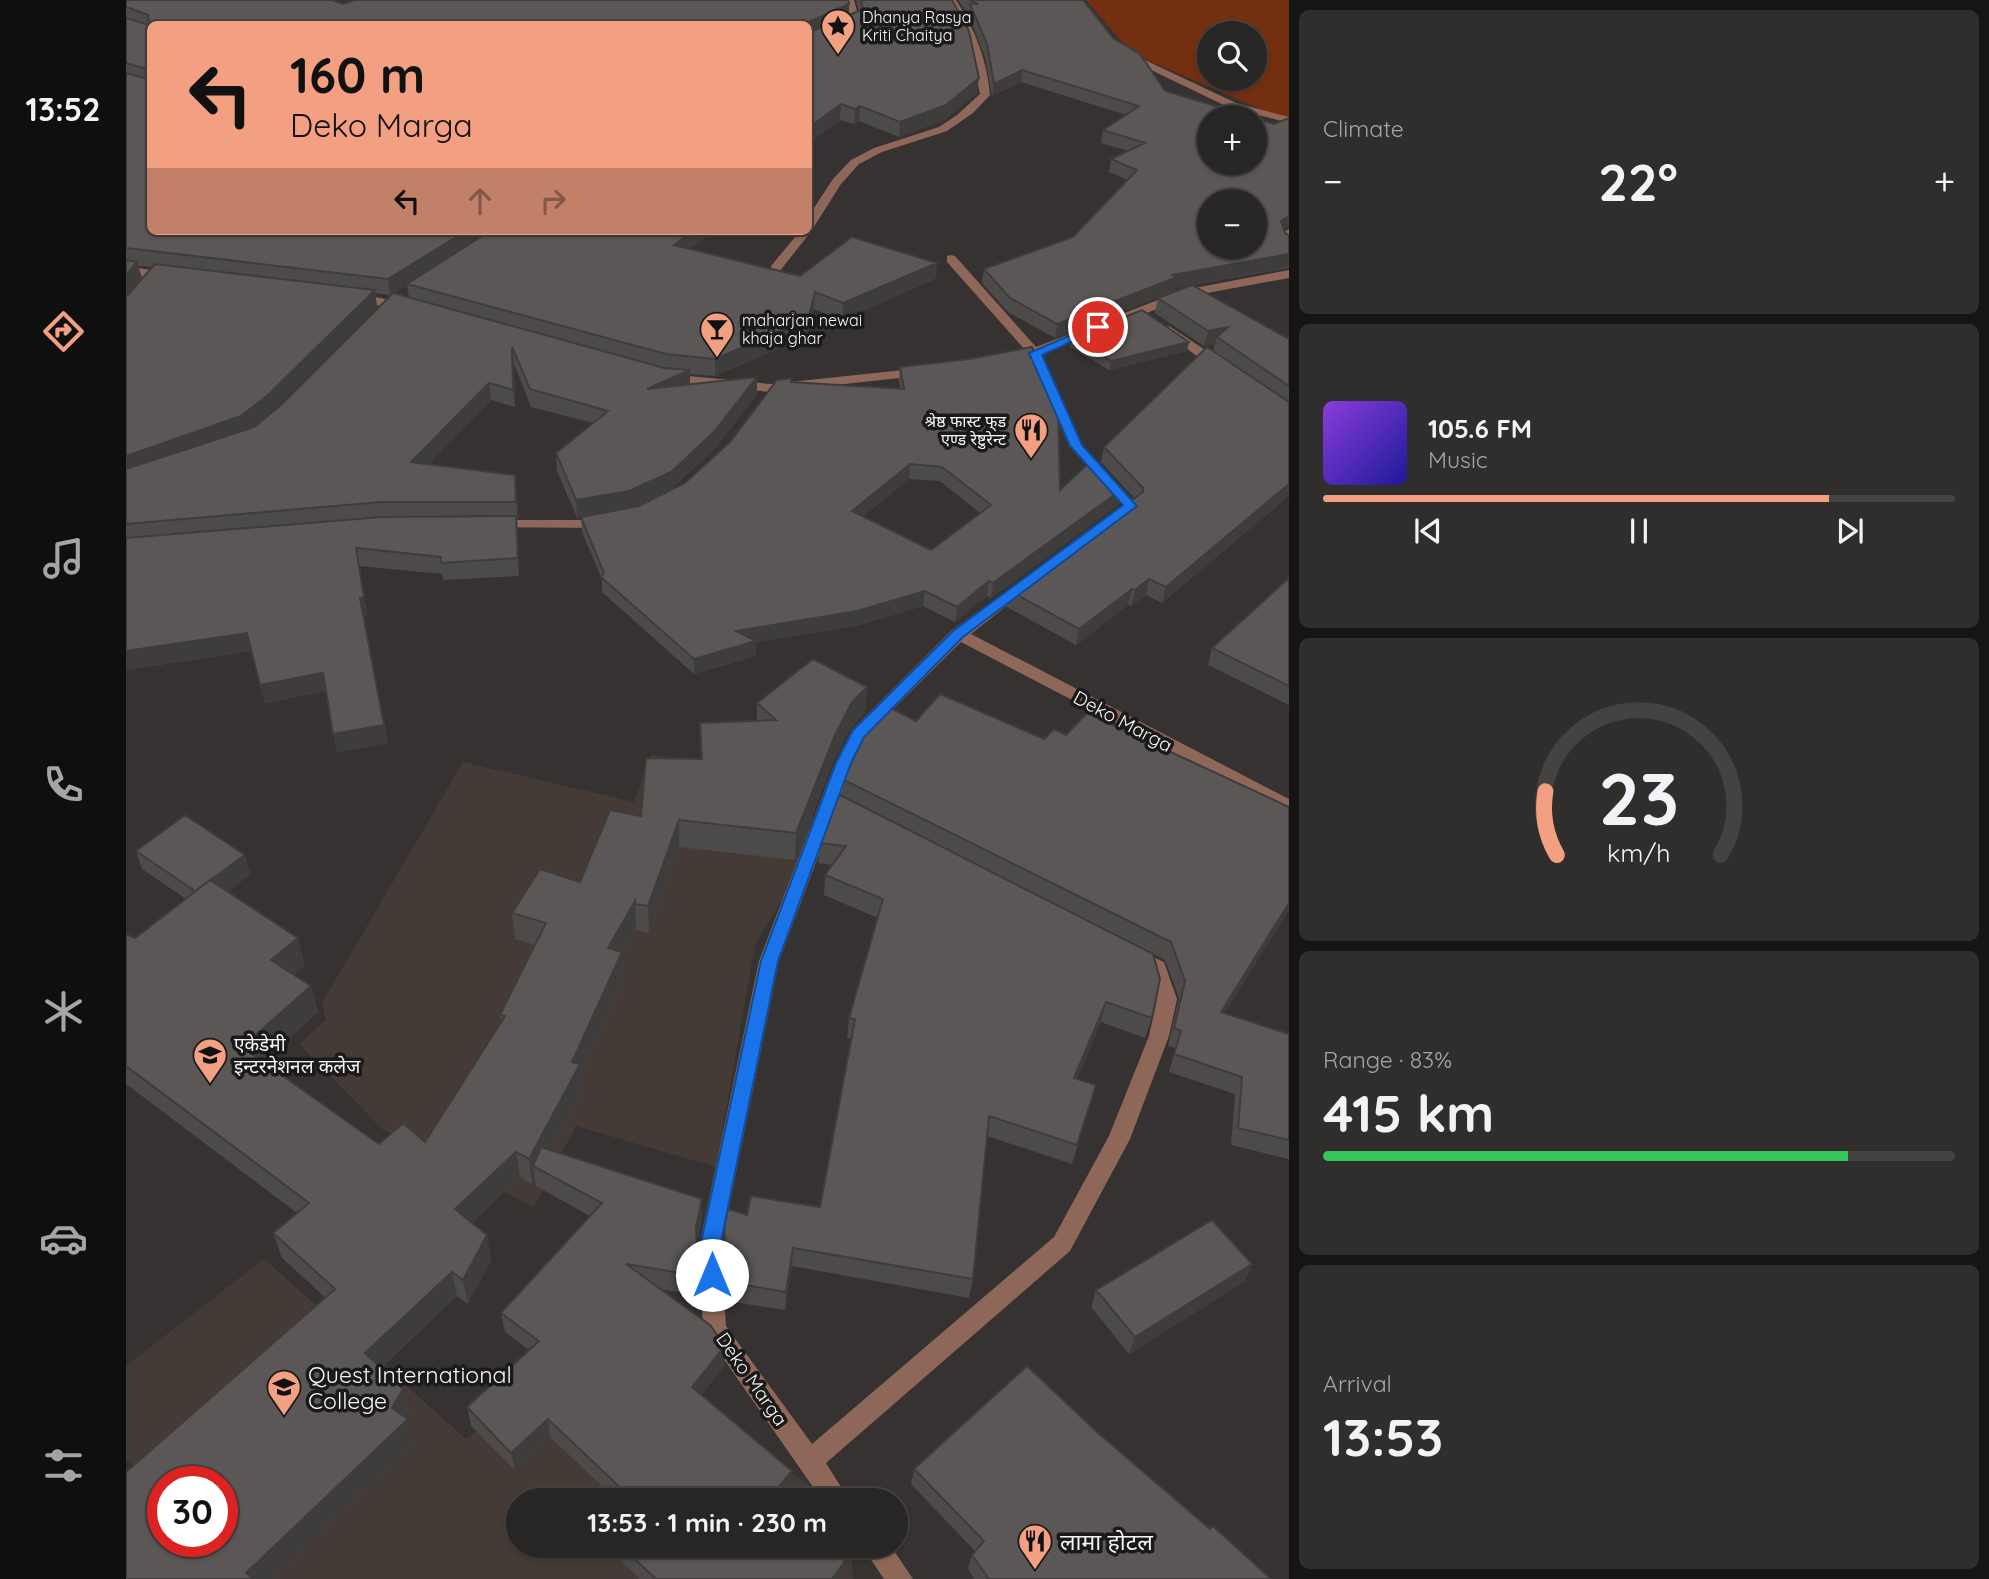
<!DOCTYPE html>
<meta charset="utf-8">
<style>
:root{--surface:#282625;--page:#302e2d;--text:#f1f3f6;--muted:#a5a5a7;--line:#444342;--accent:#f2a081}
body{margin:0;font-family:Quicksand,"Noto Sans Devanagari",sans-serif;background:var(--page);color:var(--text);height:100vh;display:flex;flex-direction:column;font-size:26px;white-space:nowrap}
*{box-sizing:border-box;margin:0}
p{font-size:23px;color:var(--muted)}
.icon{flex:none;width:38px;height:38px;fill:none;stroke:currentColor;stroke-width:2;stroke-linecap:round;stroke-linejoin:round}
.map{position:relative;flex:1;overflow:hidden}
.panel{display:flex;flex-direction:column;gap:10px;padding:10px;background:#161514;width:700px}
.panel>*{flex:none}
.guide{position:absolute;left:21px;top:21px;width:665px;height:214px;border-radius:10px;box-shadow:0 2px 5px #0004,0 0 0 2px var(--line);background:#f2a081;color:#111;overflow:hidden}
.buttons{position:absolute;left:1071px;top:21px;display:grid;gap:14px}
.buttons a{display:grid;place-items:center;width:70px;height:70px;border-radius:50%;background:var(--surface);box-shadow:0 2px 5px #0004,0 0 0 2px var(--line);font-size:35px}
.speed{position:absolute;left:21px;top:1466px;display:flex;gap:14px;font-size:35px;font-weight:700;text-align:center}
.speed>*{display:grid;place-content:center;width:91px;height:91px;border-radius:50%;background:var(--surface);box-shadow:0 2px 5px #0004,0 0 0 2px var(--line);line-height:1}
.speed .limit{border:10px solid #d22;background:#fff;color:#111}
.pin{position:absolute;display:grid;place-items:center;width:60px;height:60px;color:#fff;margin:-30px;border:4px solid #fff;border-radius:50%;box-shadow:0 2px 7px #0007}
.me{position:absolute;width:77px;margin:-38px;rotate:0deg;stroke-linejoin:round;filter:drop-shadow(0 0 5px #0008)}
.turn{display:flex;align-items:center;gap:24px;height:147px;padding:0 28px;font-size:32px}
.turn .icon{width:91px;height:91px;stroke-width:2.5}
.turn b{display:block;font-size:49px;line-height:60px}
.lanes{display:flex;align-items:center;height:66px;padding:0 28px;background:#0003;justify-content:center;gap:35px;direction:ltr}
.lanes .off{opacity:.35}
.big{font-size:52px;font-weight:800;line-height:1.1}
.panel .card{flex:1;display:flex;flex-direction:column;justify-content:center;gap:10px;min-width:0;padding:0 24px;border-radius:10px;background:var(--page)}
.panel .dial{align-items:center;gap:0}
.dial svg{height:182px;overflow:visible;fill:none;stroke:var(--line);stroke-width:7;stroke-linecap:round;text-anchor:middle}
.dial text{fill:var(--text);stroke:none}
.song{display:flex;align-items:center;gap:21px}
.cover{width:84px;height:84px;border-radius:10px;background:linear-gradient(135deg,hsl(270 70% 55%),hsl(240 70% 35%))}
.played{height:7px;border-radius:4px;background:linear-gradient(90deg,var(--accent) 80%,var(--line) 80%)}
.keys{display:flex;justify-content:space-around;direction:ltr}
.heat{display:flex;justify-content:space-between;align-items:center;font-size:38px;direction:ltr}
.charge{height:10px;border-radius:5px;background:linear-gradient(90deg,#34c759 83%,var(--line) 0)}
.trip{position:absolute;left:380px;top:1488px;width:402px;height:70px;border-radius:35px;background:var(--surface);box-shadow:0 2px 5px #0004,0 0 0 2px var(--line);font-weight:800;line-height:70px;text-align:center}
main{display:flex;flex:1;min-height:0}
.tabs{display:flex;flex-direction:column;width:126px;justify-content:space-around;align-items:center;background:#100f0f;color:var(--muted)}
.tabs .icon{width:49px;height:49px}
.tabs .on{color:var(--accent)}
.tabs b{font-size:32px;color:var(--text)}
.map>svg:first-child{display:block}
.built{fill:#443b37}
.green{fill:#742e10;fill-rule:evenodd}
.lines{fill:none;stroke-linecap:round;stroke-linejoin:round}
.service{fill:#8f6758;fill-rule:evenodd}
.minor{fill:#8f6758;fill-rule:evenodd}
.wall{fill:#4d4b4a;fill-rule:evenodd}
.shaded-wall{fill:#3f3d3c}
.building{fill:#5a5756;stroke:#3f3d3c;stroke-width:2;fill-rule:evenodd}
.route{fill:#1a73e8;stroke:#114b97;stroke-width:2}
.labels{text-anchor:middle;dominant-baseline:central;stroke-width:7;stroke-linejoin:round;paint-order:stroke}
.far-poi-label{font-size:16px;fill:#f5f3f3;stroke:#1b1a1a;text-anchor:start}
.street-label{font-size:19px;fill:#f5f3f3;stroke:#1b1a1a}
.poi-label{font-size:19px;fill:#f5f3f3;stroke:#1b1a1a;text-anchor:start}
.near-poi-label{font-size:23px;fill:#f5f3f3;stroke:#1b1a1a;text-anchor:start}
</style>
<main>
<nav class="tabs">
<b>13:52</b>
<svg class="icon on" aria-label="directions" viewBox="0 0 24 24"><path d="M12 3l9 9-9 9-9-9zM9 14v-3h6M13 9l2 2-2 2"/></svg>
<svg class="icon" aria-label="music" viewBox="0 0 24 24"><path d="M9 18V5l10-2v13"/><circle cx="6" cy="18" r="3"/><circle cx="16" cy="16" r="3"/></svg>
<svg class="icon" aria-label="phone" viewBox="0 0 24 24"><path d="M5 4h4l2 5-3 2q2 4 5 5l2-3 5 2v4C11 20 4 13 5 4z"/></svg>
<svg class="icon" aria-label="climate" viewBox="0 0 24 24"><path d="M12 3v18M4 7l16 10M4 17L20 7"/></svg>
<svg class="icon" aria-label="car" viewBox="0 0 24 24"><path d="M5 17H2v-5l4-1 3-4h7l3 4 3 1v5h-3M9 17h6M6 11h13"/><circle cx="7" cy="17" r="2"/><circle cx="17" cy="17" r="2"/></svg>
<svg class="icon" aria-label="filters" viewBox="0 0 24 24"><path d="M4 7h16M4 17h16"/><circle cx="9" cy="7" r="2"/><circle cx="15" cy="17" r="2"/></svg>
</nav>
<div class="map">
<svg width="1163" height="1579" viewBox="0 0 1163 1579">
<rect width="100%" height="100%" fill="#353231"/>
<path class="built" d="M525,754L558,764L698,778L670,875L629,945L590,1167L450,1126L408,1207L256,1129L173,1044L200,1020L196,1003L337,762L508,802Z
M138,1259L340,1439L467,1343L597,1422L703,1500H392V1545H725L727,1579H138L96,1542V1482H37V1491L0,1459V1366Z"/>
<path class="green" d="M960,0H1163V117L1141,112L1005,53ZM1083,33H1129V79H1083Z"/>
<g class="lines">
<path class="service" d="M820,0H830C849,29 861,60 864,95L847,113L821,131L756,152L733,164L715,184L684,233L653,272H645V266L674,231H682V217L707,179L725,160L748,148L813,127L831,115L854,94L844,45Z
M1043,326L1099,363V369H1089L1039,333L1037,330Z"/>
<path class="minor" d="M718,0H728L734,22L682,47V40L726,19Z
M998,53H1004L1110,103L1163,117V123L1102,107L998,57Z
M1163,229V248L1157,244L1154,234Z
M825,255L829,256L910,347L1058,290L1163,270V278L1065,296L916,353L956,445L1012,506L989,521L982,517L996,505L943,446L905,358H895L894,355L900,351L821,262V256Z
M0,266L43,273L49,277L43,281L0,274Z
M227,293L282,303L288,307L282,311L223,300L221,297Z
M796,368L801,369V375L645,392L542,382L535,378L542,374L645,384Z
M368,520H480L487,524L480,528L363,527L361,524L363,521Z
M902,577L907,579L910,582L907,585L845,634L1163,799V813L835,642L739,737L727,763L653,961L595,1247L600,1326L686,1444L928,1237L983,1136L1023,1036L1031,999L1023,972L1002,961L999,956L1002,951L1009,949L1038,962L1051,999L1043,1036L1004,1139L944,1251L700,1463L723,1500H696L577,1329L573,1247L633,961L709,763L726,730L826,630Z
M735,1545H764L787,1579H758Z"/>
</g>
<path class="wall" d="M0,0L217,4H723V15L733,11L730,0H826L851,93L818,120L773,137L733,121L728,124L714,120L682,143V24L24,231L565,249L674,276L811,263L809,279L716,320L688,309L681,336L589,376L564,374V384L631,394L587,451L545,489L508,507L513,506L559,483L604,442L666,382L774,389L773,381L774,367L934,490H995L992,505L865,598L861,596L829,622L797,606L730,626L630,642V656L568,674L476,592V579L456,532L455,517L451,518L431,471L430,453L467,423L405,407L388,364L389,407L365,400L302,464L389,475L391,493L392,519H391L393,576L317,580L316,574L233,566L241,615L237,616L262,743L211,752L200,691L139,703L126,651L0,670V297L26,267L12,266L16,278L0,296ZM281,285L283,298L267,293ZM249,293L264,295L267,293L156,404L127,427L146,411L251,307ZM783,479L814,481L854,513L805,550L737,516Z
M832,0H957L987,38L1039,91L1163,227L1158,230L1159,233L1163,235V268L1067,285L1163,339V496L1036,603L1020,595L1005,606L1002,605L950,645L881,607L884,591L1009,499L975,462L978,447L1087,351L1089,344L1078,346L1029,313L1032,298L1065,285L1049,288L1048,291L929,338L882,312L856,283L858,269L947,237L1002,180L983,172L985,159L1002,151L975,143L977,130L1000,115L895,82L866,96L859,57L843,16V12L839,10Z
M945,338L1061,351L983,370L944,347Z
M1163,578V705L1082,665L1086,648Z
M741,687L739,713L724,729L707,762L669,860L553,847L523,933L510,930V928L496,952L498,978L455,1074L457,1090L425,1150L576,1219L571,1244L573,1296L535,1289L599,1346V1365L575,1395L665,1489L490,1499L424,1437L389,1470L345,1426L341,1407L403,1350L379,1332L375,1313L464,1216L410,1186L409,1180L406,1184L394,1177L346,1223L361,1235L365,1260L342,1304L331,1296L255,1368L277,1389L283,1413L280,1418L288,1442L146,1579H0L200,1298L156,1258L147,1233L171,1213L0,1084V934L9,938L60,899L16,869L10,851L125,874L101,891L179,965L167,975L185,986L192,1012L137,1062L253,1144L299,1142L375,1023L374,1015L409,945L389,939L386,913L454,882L515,816L575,759L574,723L631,721V703Z
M790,721L918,739L1099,1013L1163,1034V1159L1105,1145L1109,1094L1043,1072L1050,1048L1042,1046L1053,998L1039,960L938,909L1027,1015L1019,1038L975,1022L951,1079L964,1105L946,1164L861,1136L847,1279L843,1298L666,1266L659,1310L601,1301L598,1247V1228L621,1215L694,1207L726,1039L721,1038L723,1018L752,918L698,895L699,875L707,865L692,863L694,843L716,797L718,780Z
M1126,1264L1119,1281L1003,1354L965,1307L970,1290Z
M971,1432L1084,1529L1145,1579H848L842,1569L846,1555L849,1551L785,1484L788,1469Z
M478,1545H698L719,1561L716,1579H514Z"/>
<path class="shaded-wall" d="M723,4V18L682,37V24H681V23Z
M896,70L895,82L866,96L868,84Z
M853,78L851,93L818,120L773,137L774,122Z
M715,104L714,120L682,143V128Z
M734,106L733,121L728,124L729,109Z
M1163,216V227L1151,235L1155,221Z
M340,231H367L264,295L262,279Z
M567,231H589L548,261V245Z
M1163,254V267L1049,288L1048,291L929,338L931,324L1047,275Z
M11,262L16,278L0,296V275Z
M811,263L809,279L716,320L717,303Z
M249,290L251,307L146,411L119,434L0,475V456Z
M689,292L688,309L681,336L589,376V359Z
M1102,327L1091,337L1089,344L1078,346L1082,331Z
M1063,342L1061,351L983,370L985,361Z
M386,347L388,364L389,407L387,390Z
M564,370V387L521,389Z
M631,377V394L587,451L545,489L503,509L451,518L450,500Z
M363,383L365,400L288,480L285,462Z
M784,464L783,479L725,526L726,511Z
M389,475L391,493L392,519L390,502Z
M1163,484V496L1036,603L1040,587Z
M995,490L992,505L865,598L867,583Z
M390,516L392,534L393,576L392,558Z
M230,548L241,615L237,616L234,598Z
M1023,579L1020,595L1005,606L1009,590Z
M863,581L861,596L829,622L831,607Z
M1006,589L1002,605L950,645L953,629Z
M799,591L797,606L730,626L630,642V656L568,674V659L610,631Z
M121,633L126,651L0,670V651Z
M197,673L200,691L139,703L134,685Z
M741,687L739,713L724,729L707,762L669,860L670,833L709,735L726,702Z
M258,725L262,743L211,752L207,734Z
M553,820V847L523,933L522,906Z
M119,855L125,874L77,911L71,892Z
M509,901L510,928L496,952L498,978L455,1074L457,1090L414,1170L407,1166L409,1180L406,1184L403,1159L446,1062L482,948Z
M1163,903V910L1089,1029L1095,1012Z
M172,938L179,965L153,986L145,960Z
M185,986L192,1012L124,1073L116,1047Z
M980,1002L975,1022L943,1098L948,1078Z
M390,1152L394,1177L334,1234L329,1209Z
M576,1199V1219L570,1247V1227Z
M361,1235L365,1260L342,1304L337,1280Z
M667,1248L666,1266L659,1310L660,1292Z
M1126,1264L1119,1281L1003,1354L1009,1337Z
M326,1272L331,1296L246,1376L239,1353Z
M599,1346V1365L566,1406V1387Z
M277,1389L283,1413L277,1423L282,1419L288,1442L146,1579H123L120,1573L266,1408Z
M422,1419L424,1437L389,1470L385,1453Z
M666,1471L665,1489L656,1500H642Z
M719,1561L716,1579H706Z"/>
<path class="building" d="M0,0H206L217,4L229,0H722L723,4L681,23V24H24V231H340L262,279L0,248V73L22,79L21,69L0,63V18L23,25L22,15L0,7Z
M735,0H826L843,31L853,78L820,105L774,122L734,106L729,109L715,104L682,128V33L737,9Z
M844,0H957L987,38L1014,54L1039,91L1126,117H1083V163H1129V118L1148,124L1163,118V216L1155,221L1159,233L1163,235V254L1047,275L1051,277L931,324L884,298L858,269L947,237L1011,170L985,159L1019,143L977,130L1013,106L896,70L868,84L861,44L844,4H852ZM1083,201H1129V247H1083Z
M364,231H567L548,245L674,276L726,237L811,263L717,303L689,292L682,319L589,359L540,354L281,284Z
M0,260L11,262L0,275Z
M29,264L249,290L143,394L115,416L0,456V297Z
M1066,285L1163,339V386L1091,337L1102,327L1082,331L1032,298Z
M267,293L538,368L564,370L521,389L631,377L587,433L545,472L503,491L450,500L430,453L482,411L404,389L386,347L387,390L363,383L285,462L389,475L390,502H255L0,524V469L128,427L156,404Z
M1016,310L1063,342L985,361L945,338Z
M906,347L932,407L934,490L967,459L995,490L867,583L863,581L831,607L799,591L731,611L610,631L630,641L568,659L475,577L478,573L455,517L513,506L559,483L604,442L651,380L666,378L665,382L778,389L774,367L843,359ZM784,464L816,467L865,505L805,550L726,511Z
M1081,347L1163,402V484L1040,587L1023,579L1009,590L1006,589L953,629L884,591L1017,492V488L978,447Z
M390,516L392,558L315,563V557L230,548L238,597L234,598L258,725L207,734L197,673L134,685L121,633L0,651V538L256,517Z
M1163,578V686L1086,648Z
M687,659L741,687L726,702L709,735L670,833L553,820L522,906L509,904V901L482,948L496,952L446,1062L454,1064L403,1159L390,1152L329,1209L361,1235L337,1280L326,1272L239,1353L277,1389L266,1408L282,1419L120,1573L127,1579H0V1472L209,1289L147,1233L183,1203L0,1066V934L9,938L84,880L172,938L145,960L185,986L116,1047L253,1144L277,1123L299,1142L379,1016L374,1015L420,923L386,913L414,869L454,882L484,810L515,816L520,758L576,759L574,723L650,720L631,703ZM37,1482H96V1542H37Z
M814,694L918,739L928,729L940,735L961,713L1163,807V903L1095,1012L1163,1034V1140L1112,1128L1116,1077L1048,1054L1055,1031L1048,1028L1059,981L1045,942L718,780L743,721L759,705L790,721Z
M712,794L1027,954L1034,979L1026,1018L980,1002L948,1078L970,1085L951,1145L863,1116L847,1279L667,1248L660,1292L601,1282L598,1228L602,1209L621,1215L625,1196L694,1207L729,1019L723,1018L757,899L699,875L720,846L694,843Z
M59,815L119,855L69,891L10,851Z
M415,1147L576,1199L570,1227L573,1276L500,1264L584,1325L599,1346L566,1387L666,1471L642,1500H490L498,1491L422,1419L385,1453L341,1407L413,1341L375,1313L476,1203L407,1166Z
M1086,1220L1126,1264L1009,1337L970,1290Z
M901,1366L971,1432L1084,1529L1087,1526L1145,1579H863L846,1555L858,1541L788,1469Z
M494,1545H698L719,1561L706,1579H530Z"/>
<path class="route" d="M968,325L978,327L916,355L956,445L1011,506L837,637L738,737L725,763L652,961L594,1247L596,1275L593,1281L586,1284L578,1281L575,1275L574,1247L635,961L710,763L727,730L827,631L997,505L944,446L903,353Z"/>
<defs>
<g id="sight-pin" transform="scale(1.75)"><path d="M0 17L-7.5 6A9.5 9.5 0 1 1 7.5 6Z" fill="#f2a081" stroke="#1b1a1a"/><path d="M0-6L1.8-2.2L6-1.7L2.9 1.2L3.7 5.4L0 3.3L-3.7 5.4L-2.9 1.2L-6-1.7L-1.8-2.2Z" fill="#111"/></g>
<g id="bar-pin" transform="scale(1.75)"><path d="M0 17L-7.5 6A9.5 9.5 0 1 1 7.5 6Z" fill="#f2a081" stroke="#1b1a1a"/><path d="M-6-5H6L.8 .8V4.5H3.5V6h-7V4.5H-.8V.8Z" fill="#111"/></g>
<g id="restaurant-pin" transform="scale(1.75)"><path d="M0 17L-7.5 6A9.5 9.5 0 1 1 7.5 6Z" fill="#f2a081" stroke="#1b1a1a"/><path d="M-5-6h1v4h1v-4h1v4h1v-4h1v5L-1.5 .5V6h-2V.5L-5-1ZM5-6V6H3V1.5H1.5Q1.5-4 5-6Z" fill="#111"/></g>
<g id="university-pin" transform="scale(1.75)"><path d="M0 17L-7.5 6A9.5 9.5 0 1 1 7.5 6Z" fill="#f2a081" stroke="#1b1a1a"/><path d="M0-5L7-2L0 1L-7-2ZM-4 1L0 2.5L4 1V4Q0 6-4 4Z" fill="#111"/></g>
</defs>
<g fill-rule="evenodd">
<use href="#sight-pin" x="712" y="26"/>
<use href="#bar-pin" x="591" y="329"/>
<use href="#restaurant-pin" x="905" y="430"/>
<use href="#university-pin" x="84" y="1055"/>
<use href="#university-pin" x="158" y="1387"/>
<use href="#restaurant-pin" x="909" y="1541"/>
</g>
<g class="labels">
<g class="far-poi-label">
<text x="736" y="17">Dhanya Rasya<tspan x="736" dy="18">Kriti Chaitya</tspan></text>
<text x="616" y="320">maharjan newai<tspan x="616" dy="18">khaja ghar</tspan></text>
<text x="880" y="421" text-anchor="end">श्रेष्ठ फास्ट फूड<tspan x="880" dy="18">एण्ड रेष्टुरेन्ट</tspan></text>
</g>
<g class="street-label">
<text transform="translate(997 721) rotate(28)">Deko Marga</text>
<text transform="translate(626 1379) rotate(55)">Deko Marga</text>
</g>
<g class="poi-label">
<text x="108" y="1044">एकेडेमी<tspan x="108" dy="22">इन्टरनेशनल कलेज</tspan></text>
</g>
<g class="near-poi-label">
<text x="182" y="1374">Quest International<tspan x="182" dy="26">College</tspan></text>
<text x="934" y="1541">लामा होटल</text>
</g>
</g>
</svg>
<div class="buttons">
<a><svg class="icon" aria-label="search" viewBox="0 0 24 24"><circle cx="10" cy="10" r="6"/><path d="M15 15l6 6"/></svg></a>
<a>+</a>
<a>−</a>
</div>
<div class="speed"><div class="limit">30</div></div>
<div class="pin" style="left:972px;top:327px;background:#d93025"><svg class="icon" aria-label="arrive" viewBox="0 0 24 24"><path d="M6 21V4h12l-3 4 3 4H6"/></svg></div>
<svg class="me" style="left:586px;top:1275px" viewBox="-20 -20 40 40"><circle r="19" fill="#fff"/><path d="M0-13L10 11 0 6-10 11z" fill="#1a73e8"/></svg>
<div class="trip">13:53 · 1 min · 230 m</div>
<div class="guide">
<div class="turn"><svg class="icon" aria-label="left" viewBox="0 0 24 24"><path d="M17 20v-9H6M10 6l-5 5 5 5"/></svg><div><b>160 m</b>Deko Marga</div></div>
<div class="lanes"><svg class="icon" aria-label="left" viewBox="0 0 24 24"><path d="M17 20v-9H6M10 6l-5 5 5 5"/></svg><svg class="icon off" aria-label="ahead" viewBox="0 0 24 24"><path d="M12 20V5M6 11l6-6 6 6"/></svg><svg class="icon off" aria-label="right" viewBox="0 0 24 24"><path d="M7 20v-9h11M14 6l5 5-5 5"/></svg></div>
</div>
</div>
<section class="panel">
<div class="card"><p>Climate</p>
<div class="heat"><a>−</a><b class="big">22°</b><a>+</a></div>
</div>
<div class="card">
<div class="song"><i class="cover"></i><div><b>105.6 FM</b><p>Music</p></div></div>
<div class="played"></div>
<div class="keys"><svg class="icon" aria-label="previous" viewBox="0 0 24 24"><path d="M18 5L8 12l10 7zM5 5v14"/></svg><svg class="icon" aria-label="pause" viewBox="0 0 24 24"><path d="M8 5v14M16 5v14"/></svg><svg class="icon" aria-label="next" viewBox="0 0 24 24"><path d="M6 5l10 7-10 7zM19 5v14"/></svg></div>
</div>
<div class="card dial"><svg viewBox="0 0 100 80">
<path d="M14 69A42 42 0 1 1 86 69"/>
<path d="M14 69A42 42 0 0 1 9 41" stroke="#f2a081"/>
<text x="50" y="56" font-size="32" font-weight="700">23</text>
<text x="50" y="72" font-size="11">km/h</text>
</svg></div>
<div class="card"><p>Range · 83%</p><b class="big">415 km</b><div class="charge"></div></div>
<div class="card"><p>Arrival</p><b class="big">13:53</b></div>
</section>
</main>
